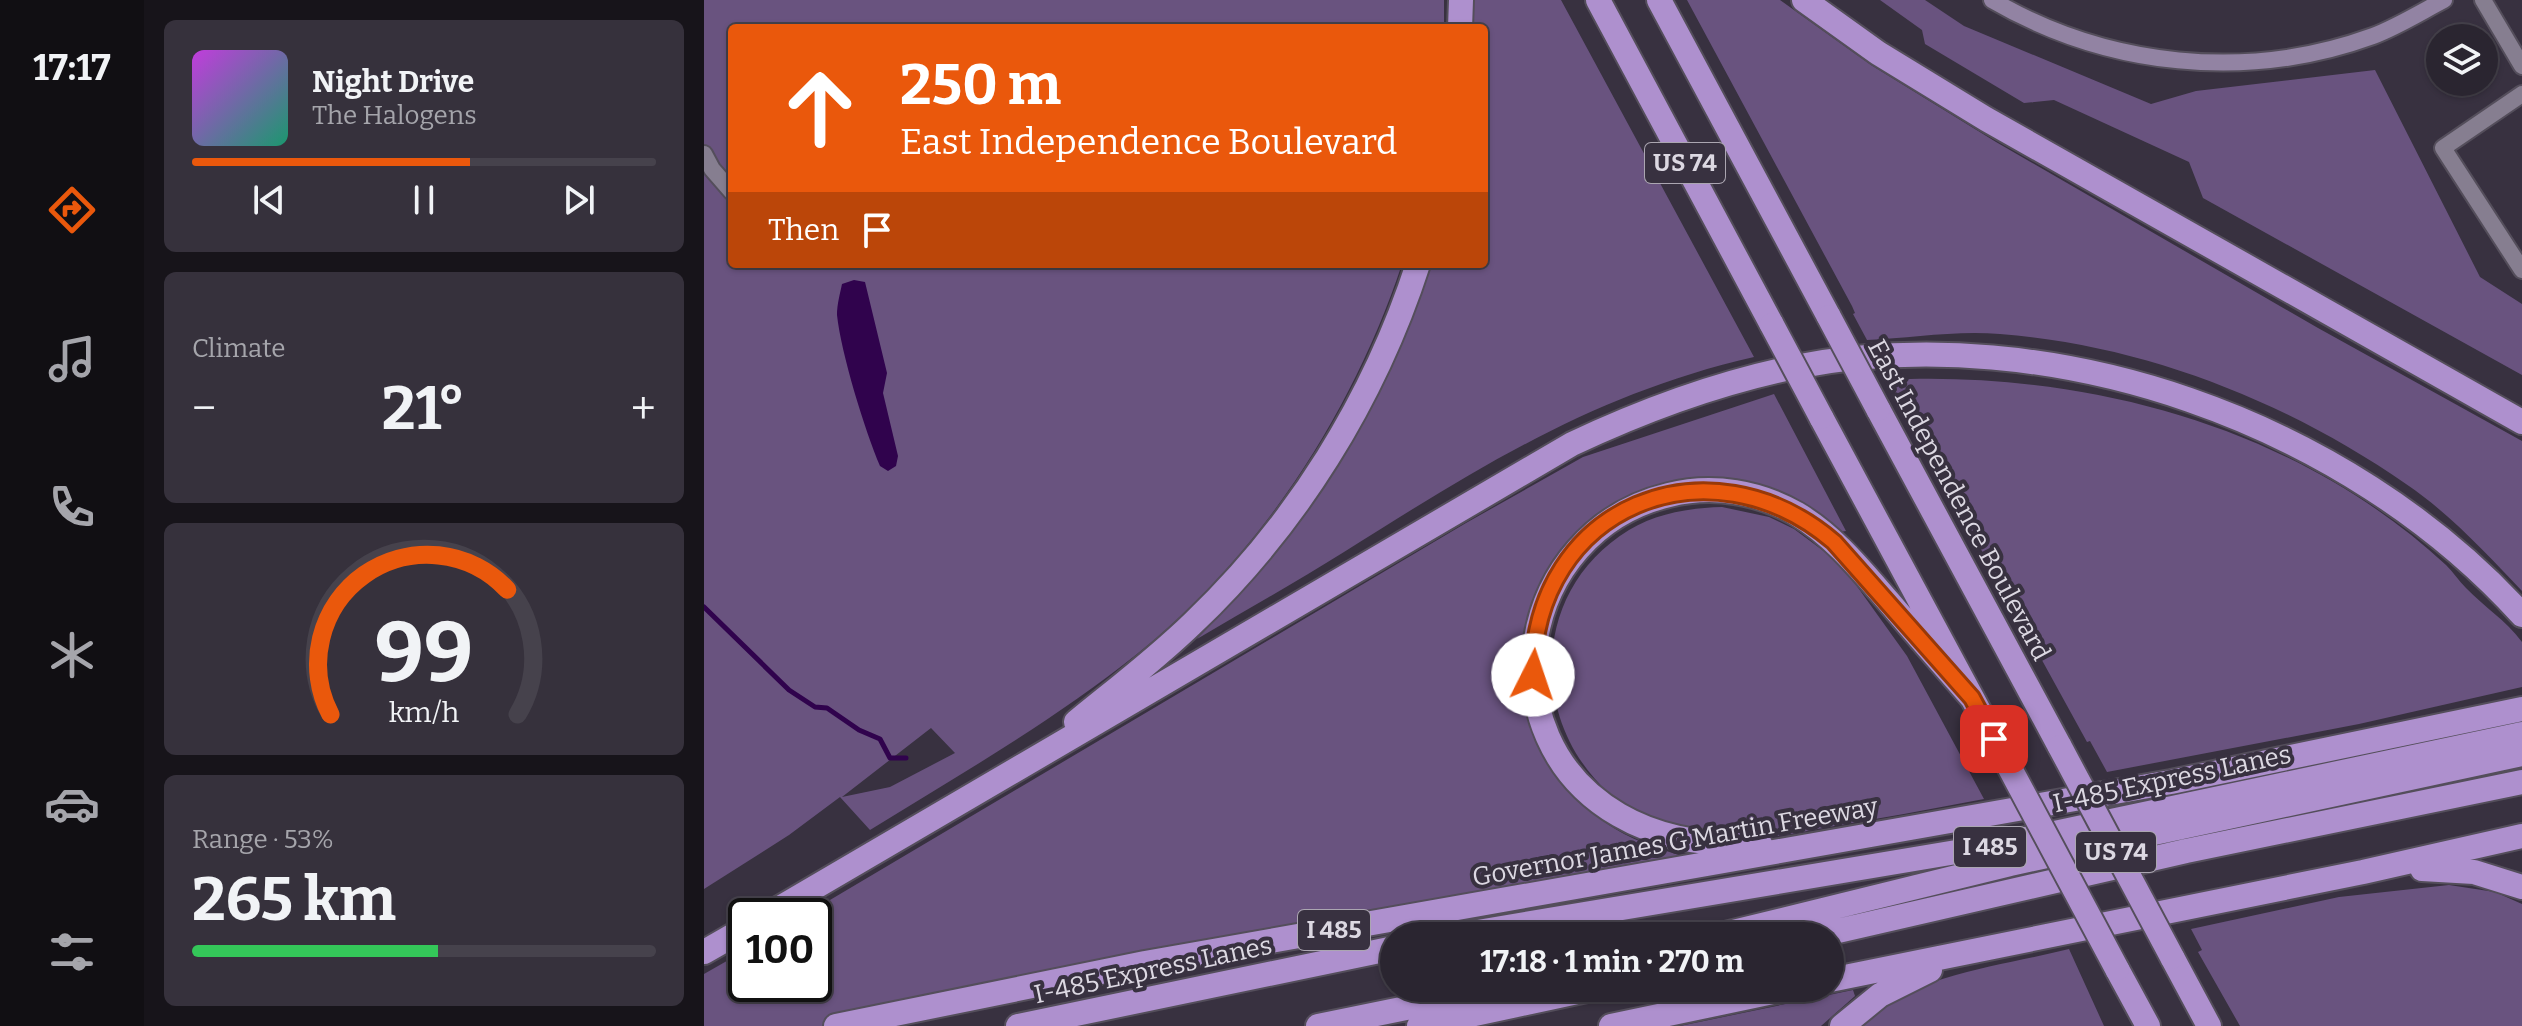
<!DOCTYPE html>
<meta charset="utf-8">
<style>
:root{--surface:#2a2530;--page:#36313c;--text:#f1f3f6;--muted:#a5a5ab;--line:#46424c;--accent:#ea580c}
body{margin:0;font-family:Bitter,serif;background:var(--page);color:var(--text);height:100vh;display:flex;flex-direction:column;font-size:30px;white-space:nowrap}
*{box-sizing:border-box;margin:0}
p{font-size:26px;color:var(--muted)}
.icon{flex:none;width:44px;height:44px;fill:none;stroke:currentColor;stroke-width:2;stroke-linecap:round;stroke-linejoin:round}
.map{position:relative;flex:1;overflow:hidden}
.drawer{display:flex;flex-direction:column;gap:20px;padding:20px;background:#17141a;width:560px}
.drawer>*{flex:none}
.hud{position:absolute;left:24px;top:24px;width:760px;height:244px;border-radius:8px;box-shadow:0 2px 6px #0004,0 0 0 2px var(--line);background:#ea580c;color:#fff;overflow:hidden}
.fabs{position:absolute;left:1722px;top:24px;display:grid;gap:16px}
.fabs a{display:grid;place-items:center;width:72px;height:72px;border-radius:50%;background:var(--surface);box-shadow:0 2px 6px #0004,0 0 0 2px var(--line);font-size:40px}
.speed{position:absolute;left:24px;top:898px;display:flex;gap:16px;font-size:40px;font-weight:700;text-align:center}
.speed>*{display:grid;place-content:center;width:104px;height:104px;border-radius:50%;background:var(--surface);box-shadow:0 2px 6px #0004,0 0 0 2px var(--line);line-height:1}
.speed .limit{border:4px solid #111;border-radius:12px;background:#fff;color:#111}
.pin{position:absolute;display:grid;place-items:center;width:68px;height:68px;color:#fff;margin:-34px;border-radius:16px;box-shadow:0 4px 12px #0006}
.me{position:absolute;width:88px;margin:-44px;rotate:4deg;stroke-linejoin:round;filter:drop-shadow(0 0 6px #0008)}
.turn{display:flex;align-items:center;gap:28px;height:168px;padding:0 40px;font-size:36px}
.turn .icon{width:104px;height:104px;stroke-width:2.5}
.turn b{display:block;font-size:56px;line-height:68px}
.then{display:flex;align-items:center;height:76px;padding:0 40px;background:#0003;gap:16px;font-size:30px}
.big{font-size:60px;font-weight:700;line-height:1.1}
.drawer .tile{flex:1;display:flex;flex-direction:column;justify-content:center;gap:12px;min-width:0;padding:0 28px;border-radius:12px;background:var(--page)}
.drawer .dial{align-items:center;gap:0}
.dial svg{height:208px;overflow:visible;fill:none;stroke:var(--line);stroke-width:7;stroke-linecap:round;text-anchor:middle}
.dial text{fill:var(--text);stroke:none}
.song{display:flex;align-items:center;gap:24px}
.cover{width:96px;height:96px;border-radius:12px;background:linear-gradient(135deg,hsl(290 70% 55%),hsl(160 70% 35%))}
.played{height:8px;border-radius:4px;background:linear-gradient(90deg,var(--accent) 60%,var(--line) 60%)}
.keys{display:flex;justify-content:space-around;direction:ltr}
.heat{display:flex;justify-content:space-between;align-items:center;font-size:44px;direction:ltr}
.charge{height:12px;border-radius:6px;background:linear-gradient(90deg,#34c759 53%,var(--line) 0)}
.trip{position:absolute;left:676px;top:922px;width:464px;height:80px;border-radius:40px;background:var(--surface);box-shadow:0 2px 6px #0004,0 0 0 2px var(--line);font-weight:700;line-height:80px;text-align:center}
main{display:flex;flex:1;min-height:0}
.menu{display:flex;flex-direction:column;width:144px;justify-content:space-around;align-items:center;background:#110f13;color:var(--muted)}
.menu .icon{width:56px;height:56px}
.menu .current{color:var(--accent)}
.menu b{font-size:36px;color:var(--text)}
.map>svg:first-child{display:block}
.green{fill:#69537f;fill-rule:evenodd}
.water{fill:#30034d}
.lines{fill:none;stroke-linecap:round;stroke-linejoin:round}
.stream{stroke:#30034d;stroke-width:5}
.street-casing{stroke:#544e5b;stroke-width:20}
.secondary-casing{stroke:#544e5b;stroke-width:20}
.highway-casing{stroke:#544e5b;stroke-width:28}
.street{stroke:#867e90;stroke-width:16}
.secondary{stroke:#9283a3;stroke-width:16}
.highway{stroke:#ae90ce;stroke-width:24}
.highway-bridge-casing{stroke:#544e5b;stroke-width:28;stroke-linecap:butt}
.highway-bridge{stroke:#ae90ce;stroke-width:24}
.route-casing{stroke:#983908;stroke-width:20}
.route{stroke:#ea580c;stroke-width:14}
.labels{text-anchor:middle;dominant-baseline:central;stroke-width:8;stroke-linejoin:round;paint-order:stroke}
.shield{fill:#383140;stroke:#aba6b1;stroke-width:2}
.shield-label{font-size:24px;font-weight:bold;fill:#dcd8e2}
.street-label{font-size:26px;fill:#dcd8e2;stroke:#383140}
</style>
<main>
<nav class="menu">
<b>17:17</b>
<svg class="icon current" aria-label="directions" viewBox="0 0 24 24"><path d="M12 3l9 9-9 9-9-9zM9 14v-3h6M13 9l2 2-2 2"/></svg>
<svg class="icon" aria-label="music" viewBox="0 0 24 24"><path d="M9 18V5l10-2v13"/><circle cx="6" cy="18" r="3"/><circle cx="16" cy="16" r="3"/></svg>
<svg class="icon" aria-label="phone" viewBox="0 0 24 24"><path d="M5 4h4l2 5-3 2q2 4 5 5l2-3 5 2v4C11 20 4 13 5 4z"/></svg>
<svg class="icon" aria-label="climate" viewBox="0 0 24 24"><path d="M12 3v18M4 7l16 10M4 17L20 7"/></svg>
<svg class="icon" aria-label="car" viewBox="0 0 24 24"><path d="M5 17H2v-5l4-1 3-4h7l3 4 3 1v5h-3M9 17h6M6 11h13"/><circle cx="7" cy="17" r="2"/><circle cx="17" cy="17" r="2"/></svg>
<svg class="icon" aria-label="filters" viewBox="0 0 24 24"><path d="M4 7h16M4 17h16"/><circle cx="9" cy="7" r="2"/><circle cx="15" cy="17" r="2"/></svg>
</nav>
<section class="drawer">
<div class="tile">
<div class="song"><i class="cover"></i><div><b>Night Drive</b><p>The Halogens</p></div></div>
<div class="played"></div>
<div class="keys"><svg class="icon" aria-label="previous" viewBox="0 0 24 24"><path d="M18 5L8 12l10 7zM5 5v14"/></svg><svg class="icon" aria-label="pause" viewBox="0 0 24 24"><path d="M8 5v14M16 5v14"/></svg><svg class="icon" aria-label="next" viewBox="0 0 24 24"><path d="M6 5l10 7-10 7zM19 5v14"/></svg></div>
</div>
<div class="tile"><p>Climate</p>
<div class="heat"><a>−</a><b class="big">21°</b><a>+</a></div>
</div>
<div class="tile dial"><svg viewBox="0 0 100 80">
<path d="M14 69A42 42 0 1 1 86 69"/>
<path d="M14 69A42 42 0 0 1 82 21" stroke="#ea580c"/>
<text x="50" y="56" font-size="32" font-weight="700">99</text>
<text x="50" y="72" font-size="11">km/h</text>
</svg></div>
<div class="tile"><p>Range · 53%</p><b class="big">265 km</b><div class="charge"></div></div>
</section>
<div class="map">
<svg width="1818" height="1026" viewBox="0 0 1818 1026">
<rect width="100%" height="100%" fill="#383140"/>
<path class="green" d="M0,0H740V28H28V264H698C649,412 556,556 433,654C349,721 257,774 166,830L136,797L85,835L0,889ZM227,728L251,753L186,787L138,797Z
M767,0H857L1050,357C892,393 775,467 640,552C592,582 542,610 493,639C602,525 674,413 726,264H780V28H767Z
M983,0H1076L1167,65L1292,142L1614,328L1818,441V591C1783,554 1745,513 1702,484C1584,402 1441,345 1296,334C1253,330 1206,338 1163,340L1149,314L1151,313L1148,306Z
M1176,0H1221L1260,26L1447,104L1492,91L1671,70L1776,277L1818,304V375L1499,198L1485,162L1350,100L1320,103L1221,44L1218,30Z
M1206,379C1400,375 1598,432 1742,565C1749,572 1755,581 1762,588C1780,607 1802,620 1818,642V687L1655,724L1403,772L1386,741L1383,742L1185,382Z
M1070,394L1142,531L1135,532L1092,504L935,500L837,601L838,748C876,815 911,837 985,858L718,919L194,1026H0V974L42,950V984H110V916H99L762,523L879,457Z
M1018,507L1065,517L1090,529L1137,564L1203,656L1280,799C1227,809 1173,819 1119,828C1083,835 1042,843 1005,836C985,833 959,827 941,818C828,759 812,599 925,530C953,513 986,508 1018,507Z
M1745,885L1791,892L1818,904V1026H1536L1494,952L1498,950L1487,929L1635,897Z
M1365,949L1400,1026H1151C1208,974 1294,967 1365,949Z
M1149,990L1151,996L1117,1026H976Z"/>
<path class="water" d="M150,280L161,282L183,373L179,393L194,456L192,466L184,471L176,466C161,431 137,353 133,315C133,304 136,294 138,284Z"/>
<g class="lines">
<path class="stream" d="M0,607L85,690L111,707L123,708L155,730L176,739L186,758H202"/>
<g class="street-casing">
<path id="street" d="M1779,0L1818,66
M1818,94L1739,148L1818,270
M0,154L8,169L28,192"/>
</g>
<g class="secondary-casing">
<path id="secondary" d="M1288,0C1403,67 1543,82 1669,36C1693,27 1717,12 1740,0"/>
</g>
<g class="highway-casing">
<path id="highway" d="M894,0L1068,325
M955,0L1125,317
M1100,0L1174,53L1282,119L1818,422
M756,28L757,0
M1174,409L1356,747
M1117,417L1301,759
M372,722C411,690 452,659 489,623C592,525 670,400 714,264
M1056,844C1007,846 958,840 915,815C778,736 814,531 965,495C1009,484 1055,492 1093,514C1130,536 1157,570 1185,602C1212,634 1240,666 1268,698
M1718,869L1770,872L1818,887
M62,916L868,444C940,410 1013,383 1091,367C1348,317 1643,422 1818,615
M750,936L1294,845L1818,734
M1013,936L1306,864L1818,754
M1112,936L1482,851L1818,782
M0,952L42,928
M1468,957L1505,1026
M1413,969L1444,1026
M1126,980L1659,872L1818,836
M132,1026L441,963L1467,782L1818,709
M314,1026L690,948
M614,1026L800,988
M715,1026L892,988
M907,1026L1088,988
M1138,1026L1176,995L1226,970"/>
</g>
<use href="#street" class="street"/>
<use href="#secondary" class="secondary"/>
<use href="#highway" class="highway"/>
<g class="highway-bridge-casing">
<path id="highway-bridge" d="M1125,317L1174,409
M1068,325L1117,417
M1356,747L1468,957
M1301,759L1413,969"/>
</g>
<use href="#highway-bridge" class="highway-bridge"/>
</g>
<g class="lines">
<g class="route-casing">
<path id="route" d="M829,675C829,506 1005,435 1130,542L1268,698L1290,739"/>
</g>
<use href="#route" class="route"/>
</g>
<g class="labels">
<g class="shield">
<rect x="941" y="143" width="80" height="40" rx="6"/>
<rect x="1250" y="827" width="72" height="40" rx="6"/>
<rect x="1372" y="832" width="80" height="40" rx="6"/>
<rect x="594" y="910" width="72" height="40" rx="6"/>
</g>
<g class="shield-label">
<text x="981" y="163">US 74</text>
<text x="1286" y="847">I 485</text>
<text x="1412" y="852">US 74</text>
<text x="630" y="930">I 485</text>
</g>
<g class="street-label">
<text transform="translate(1255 500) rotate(62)">East Independence Boulevard</text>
<text transform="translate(1468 779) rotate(-12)">I-485 Express Lanes</text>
<text transform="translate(971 842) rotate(-10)">Governor James G Martin Freeway</text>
<text transform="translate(449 970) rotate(-12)">I-485 Express Lanes</text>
</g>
</g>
</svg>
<div class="fabs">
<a><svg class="icon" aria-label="layers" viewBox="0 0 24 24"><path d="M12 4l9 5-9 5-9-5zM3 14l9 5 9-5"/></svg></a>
</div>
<div class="speed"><div class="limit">100</div></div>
<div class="pin" style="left:1290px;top:739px;background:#d93025"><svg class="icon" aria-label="arrive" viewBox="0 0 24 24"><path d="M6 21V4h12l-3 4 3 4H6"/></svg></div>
<svg class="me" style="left:829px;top:675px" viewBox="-20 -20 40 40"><circle r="19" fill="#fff"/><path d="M0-13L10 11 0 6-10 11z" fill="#ea580c"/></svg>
<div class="trip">17:18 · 1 min · 270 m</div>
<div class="hud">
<div class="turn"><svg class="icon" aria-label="ahead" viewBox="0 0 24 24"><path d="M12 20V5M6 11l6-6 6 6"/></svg><div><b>250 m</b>East Independence Boulevard</div></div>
<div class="then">Then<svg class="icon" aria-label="arrive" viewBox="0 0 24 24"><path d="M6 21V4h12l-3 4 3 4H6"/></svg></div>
</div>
</div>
</main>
